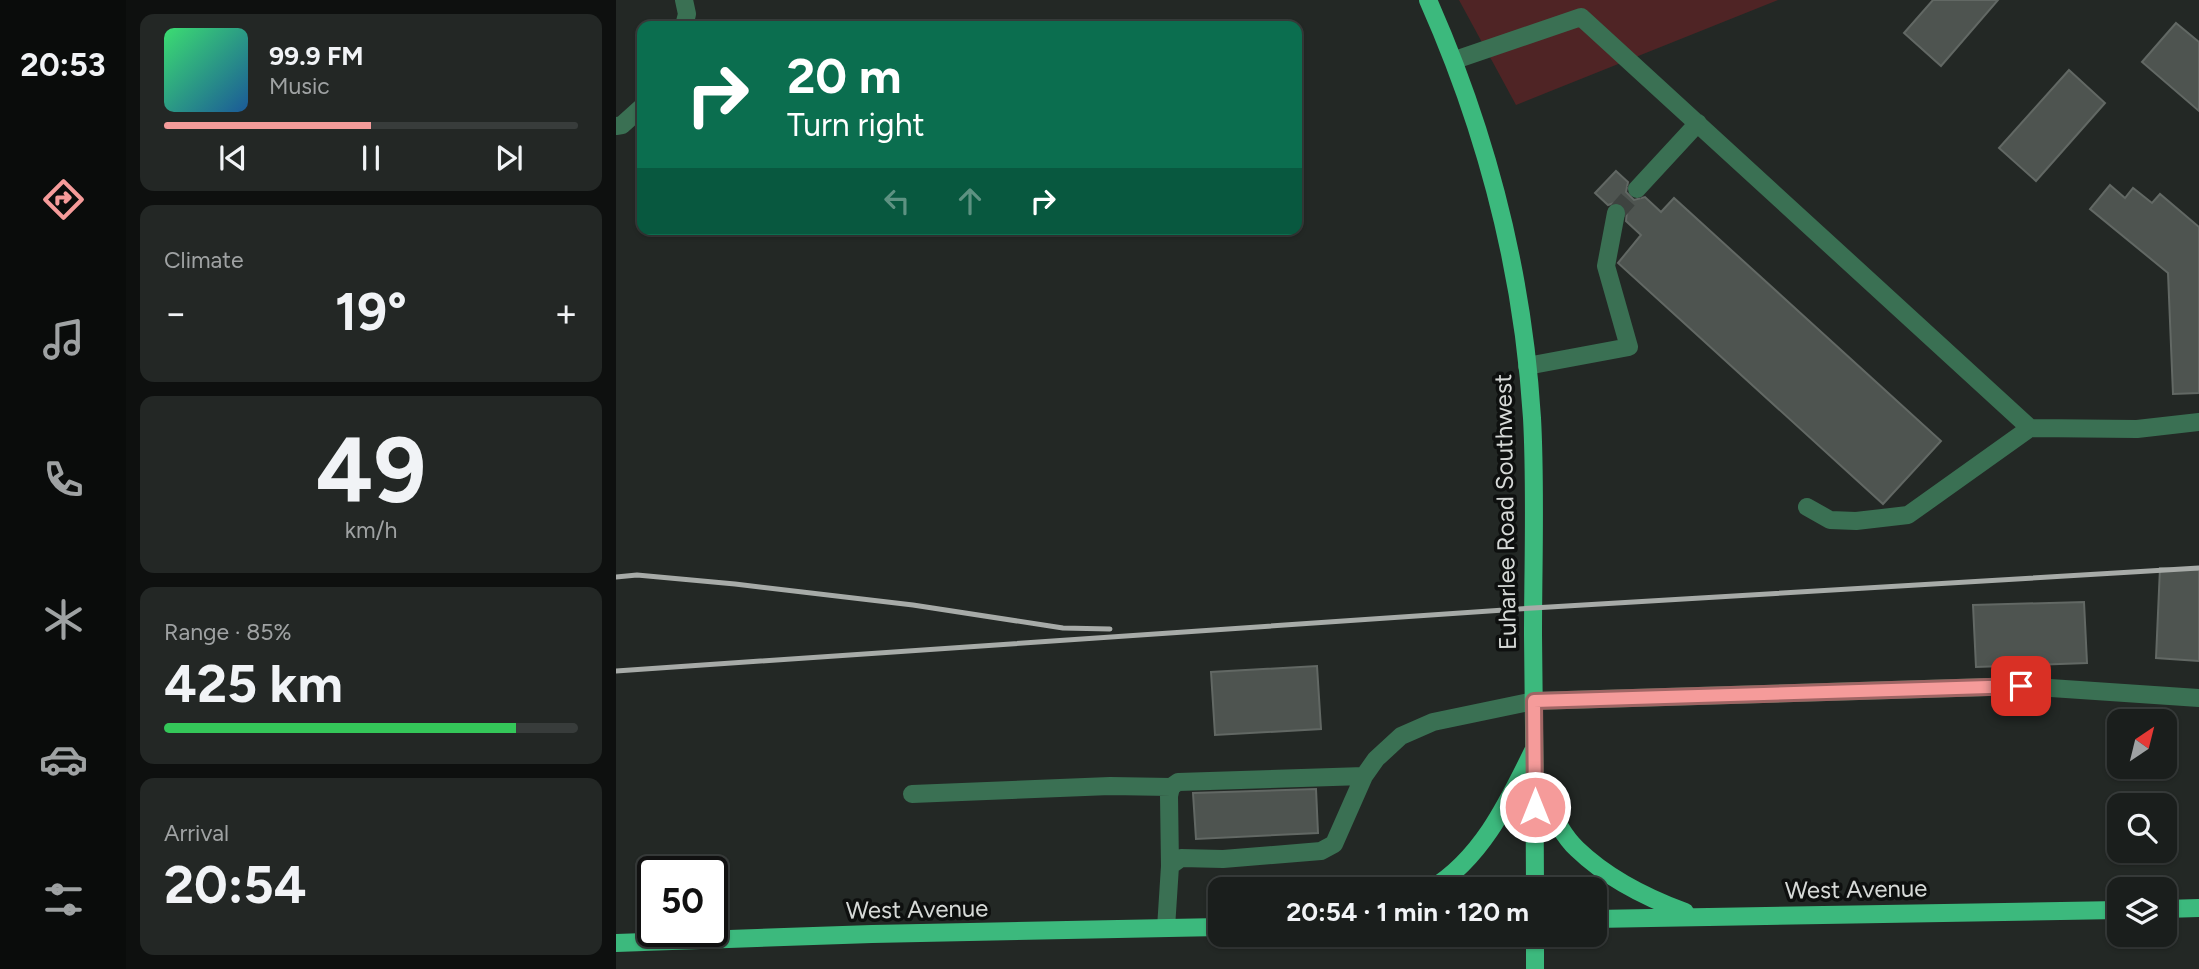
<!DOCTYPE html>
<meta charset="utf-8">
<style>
:root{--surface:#1a1e1c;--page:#232725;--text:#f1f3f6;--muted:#9fa2a3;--line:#383c3b;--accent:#f59b9a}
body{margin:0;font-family:Figtree,sans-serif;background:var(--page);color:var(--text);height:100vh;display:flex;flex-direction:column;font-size:26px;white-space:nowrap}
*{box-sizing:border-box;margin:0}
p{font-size:23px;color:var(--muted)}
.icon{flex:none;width:38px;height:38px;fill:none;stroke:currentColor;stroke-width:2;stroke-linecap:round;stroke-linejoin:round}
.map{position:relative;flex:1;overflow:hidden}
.panel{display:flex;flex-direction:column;gap:14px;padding:14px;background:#0e100f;width:490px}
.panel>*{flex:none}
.banner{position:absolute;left:21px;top:21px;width:665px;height:214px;border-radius:14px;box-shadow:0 2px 5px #0004,0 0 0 2px var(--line);background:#0b6e4f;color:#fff;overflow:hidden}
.needle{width:46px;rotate:35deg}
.tools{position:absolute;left:1491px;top:709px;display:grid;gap:14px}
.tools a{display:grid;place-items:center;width:70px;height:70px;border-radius:14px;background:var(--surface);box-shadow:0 2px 5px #0004,0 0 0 2px var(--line);font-size:35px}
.speed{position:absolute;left:21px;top:856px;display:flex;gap:14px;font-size:35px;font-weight:700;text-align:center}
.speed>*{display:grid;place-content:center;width:91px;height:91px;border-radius:50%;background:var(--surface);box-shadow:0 2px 5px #0004,0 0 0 2px var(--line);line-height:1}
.speed .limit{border:4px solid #111;border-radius:10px;background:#fff;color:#111}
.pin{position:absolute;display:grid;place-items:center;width:60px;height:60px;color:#fff;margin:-30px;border-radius:14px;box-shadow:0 4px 10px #0006}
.me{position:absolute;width:77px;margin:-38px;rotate:0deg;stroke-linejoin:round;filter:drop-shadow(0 0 5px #0008)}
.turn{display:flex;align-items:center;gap:24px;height:147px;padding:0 35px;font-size:32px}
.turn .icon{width:91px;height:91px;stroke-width:2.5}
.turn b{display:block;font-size:49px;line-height:60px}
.lanes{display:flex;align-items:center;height:66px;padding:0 35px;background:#0003;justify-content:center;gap:35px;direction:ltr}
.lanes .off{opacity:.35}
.big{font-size:52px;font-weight:700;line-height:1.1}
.panel .card{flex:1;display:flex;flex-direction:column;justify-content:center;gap:10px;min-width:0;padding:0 24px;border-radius:14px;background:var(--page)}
.panel .dial{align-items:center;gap:0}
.dial b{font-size:91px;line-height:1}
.song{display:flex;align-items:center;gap:21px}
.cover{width:84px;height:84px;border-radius:10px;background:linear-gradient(135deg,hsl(140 70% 55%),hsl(210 70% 35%))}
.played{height:7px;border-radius:4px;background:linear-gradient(90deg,var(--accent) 50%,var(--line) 50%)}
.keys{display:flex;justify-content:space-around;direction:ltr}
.heat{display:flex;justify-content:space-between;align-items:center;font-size:38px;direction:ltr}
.charge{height:10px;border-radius:5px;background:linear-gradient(90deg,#34c759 85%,var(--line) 0)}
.trip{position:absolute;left:592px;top:877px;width:399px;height:70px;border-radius:14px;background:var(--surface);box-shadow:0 2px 5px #0004,0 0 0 2px var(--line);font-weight:700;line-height:70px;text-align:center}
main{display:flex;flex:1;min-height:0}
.tab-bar{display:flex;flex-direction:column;width:126px;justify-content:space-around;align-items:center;background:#0a0c0b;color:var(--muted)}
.tab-bar .icon{width:49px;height:49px}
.tab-bar .current{color:var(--accent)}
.tab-bar b{font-size:32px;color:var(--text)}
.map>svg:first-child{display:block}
.green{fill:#4f2425}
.building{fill:#4e5450;stroke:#626864;stroke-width:2}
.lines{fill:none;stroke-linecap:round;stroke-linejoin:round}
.minor-tunnel{stroke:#3e4340;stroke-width:18;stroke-dasharray:18 9;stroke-linecap:butt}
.minor{stroke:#3a7053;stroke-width:18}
.major{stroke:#3cb97d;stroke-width:18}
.rail{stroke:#a7aba8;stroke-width:5}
.route-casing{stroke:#9f6564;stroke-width:18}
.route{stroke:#f59b9a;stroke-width:12}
.labels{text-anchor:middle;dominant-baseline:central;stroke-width:7;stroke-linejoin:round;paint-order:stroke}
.street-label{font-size:24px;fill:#d6d9d7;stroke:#0e100f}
</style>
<main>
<nav class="tab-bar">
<b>20:53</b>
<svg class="icon current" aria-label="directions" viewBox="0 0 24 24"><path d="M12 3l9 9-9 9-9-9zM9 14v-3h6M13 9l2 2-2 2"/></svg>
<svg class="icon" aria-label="music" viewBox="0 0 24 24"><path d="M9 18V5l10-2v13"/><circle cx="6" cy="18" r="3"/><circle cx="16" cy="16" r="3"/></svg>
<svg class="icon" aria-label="phone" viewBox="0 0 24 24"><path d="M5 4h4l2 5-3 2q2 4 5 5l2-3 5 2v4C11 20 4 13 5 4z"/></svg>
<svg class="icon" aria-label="climate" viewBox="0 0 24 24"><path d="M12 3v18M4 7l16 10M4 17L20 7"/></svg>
<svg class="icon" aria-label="car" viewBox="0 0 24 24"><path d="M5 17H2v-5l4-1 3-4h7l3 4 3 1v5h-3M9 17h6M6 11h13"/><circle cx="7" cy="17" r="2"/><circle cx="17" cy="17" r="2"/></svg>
<svg class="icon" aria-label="filters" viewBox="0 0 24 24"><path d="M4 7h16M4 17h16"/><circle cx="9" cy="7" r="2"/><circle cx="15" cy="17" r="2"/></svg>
</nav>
<section class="panel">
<div class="card">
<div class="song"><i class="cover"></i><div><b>99.9 FM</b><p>Music</p></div></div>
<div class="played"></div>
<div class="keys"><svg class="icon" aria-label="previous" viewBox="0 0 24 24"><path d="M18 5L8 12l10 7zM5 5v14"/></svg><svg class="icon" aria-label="pause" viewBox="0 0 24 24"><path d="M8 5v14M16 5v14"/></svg><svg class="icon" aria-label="next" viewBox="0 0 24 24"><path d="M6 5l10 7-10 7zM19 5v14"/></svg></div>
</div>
<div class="card"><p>Climate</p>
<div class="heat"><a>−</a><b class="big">19°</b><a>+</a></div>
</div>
<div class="card dial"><b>49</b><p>km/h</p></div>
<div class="card"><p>Range · 85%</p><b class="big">425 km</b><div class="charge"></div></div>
<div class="card"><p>Arrival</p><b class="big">20:54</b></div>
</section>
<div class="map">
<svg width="1583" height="969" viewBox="0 0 1583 969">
<rect width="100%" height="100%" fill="#232825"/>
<path class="green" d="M843,0H1162L900,105Z"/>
<path class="building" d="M1317,0H1382L1325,66L1288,33Z
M1560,23L1583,42V111L1526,62Z
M1453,70L1489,103L1420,181L1383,148Z
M1000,171L1012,182L1010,192L1018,200L1029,197L1045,212L1058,198L1325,441L1267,504L1002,263L1025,235L1010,221L1011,210L1008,205L1001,202L992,205L979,193Z
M1494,185L1509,198L1517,188L1536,203L1544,194L1583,227V393L1557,394L1552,273L1474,209Z
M1544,568L1583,570V661L1540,658Z
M1468,602L1471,663L1360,667L1357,605Z
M701,666L705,729L599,735L595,672Z
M700,789L702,833L580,839L577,793Z"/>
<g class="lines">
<path class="minor-tunnel" d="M1000,213L1021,189"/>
<path class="minor" d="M68,26L71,14L68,0
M839,60L965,17L1414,428
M0,126L6,125L26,107
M1021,189L1082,123
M911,366L1013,347L990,266L1000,213
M1191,507L1214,520L1240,521L1292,515L1414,428L1521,429L1583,422
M296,794L494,786L555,787
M554,866L553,796L555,787L562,782L748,776
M550,928L554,866L565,858L607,859L705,851L718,844L748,776L760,759L785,736L817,722L918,701L1405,686L1583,698"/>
<path class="major" d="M812,0C871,133 907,273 916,418C920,491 917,563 917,635C918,720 919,804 919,889
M921,784C933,805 943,832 961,849C991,878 1031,898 1069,912
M815,889C866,858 892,802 917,751
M1549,909L1583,908
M978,919L1503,910
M0,943L256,934L604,927
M919,969V934"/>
<path class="rail" d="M0,577L21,575L119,584L297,605L447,628L494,629
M0,671L917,608L1583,568"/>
</g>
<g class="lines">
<g class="route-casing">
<path id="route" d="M919,807L918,701L1405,686"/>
</g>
<use href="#route" class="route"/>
</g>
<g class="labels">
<g class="street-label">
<text transform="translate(889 512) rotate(-91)">Euharlee Road Southwest</text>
<text transform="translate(1240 889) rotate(-1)">West Avenue</text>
<text transform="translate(301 909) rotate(-1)">West Avenue</text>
</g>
</g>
</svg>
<div class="tools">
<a><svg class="needle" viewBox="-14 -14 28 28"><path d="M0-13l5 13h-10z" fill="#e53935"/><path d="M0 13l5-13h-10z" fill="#9fa2a3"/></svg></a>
<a><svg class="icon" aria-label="search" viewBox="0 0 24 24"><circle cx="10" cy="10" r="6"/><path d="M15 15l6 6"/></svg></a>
<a><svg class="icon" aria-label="layers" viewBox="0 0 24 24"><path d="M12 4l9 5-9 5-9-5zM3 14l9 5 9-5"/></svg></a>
</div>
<div class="speed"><div class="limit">50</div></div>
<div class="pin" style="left:1405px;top:686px;background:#d93025"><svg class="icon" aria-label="arrive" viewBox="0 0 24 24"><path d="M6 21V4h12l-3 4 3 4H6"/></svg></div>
<svg class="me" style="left:919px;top:807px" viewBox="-20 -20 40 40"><circle r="17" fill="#f59b9a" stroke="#fff" stroke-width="3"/><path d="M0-11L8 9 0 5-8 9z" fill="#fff"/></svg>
<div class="trip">20:54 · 1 min · 120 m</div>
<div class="banner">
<div class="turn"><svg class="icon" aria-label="right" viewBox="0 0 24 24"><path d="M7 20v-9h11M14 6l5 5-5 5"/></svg><div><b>20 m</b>Turn right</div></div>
<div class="lanes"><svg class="icon off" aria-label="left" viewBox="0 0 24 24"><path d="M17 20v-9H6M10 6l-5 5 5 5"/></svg><svg class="icon off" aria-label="ahead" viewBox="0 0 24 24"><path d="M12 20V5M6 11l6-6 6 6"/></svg><svg class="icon" aria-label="right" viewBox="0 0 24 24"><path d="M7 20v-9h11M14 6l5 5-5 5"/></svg></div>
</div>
</div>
</main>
